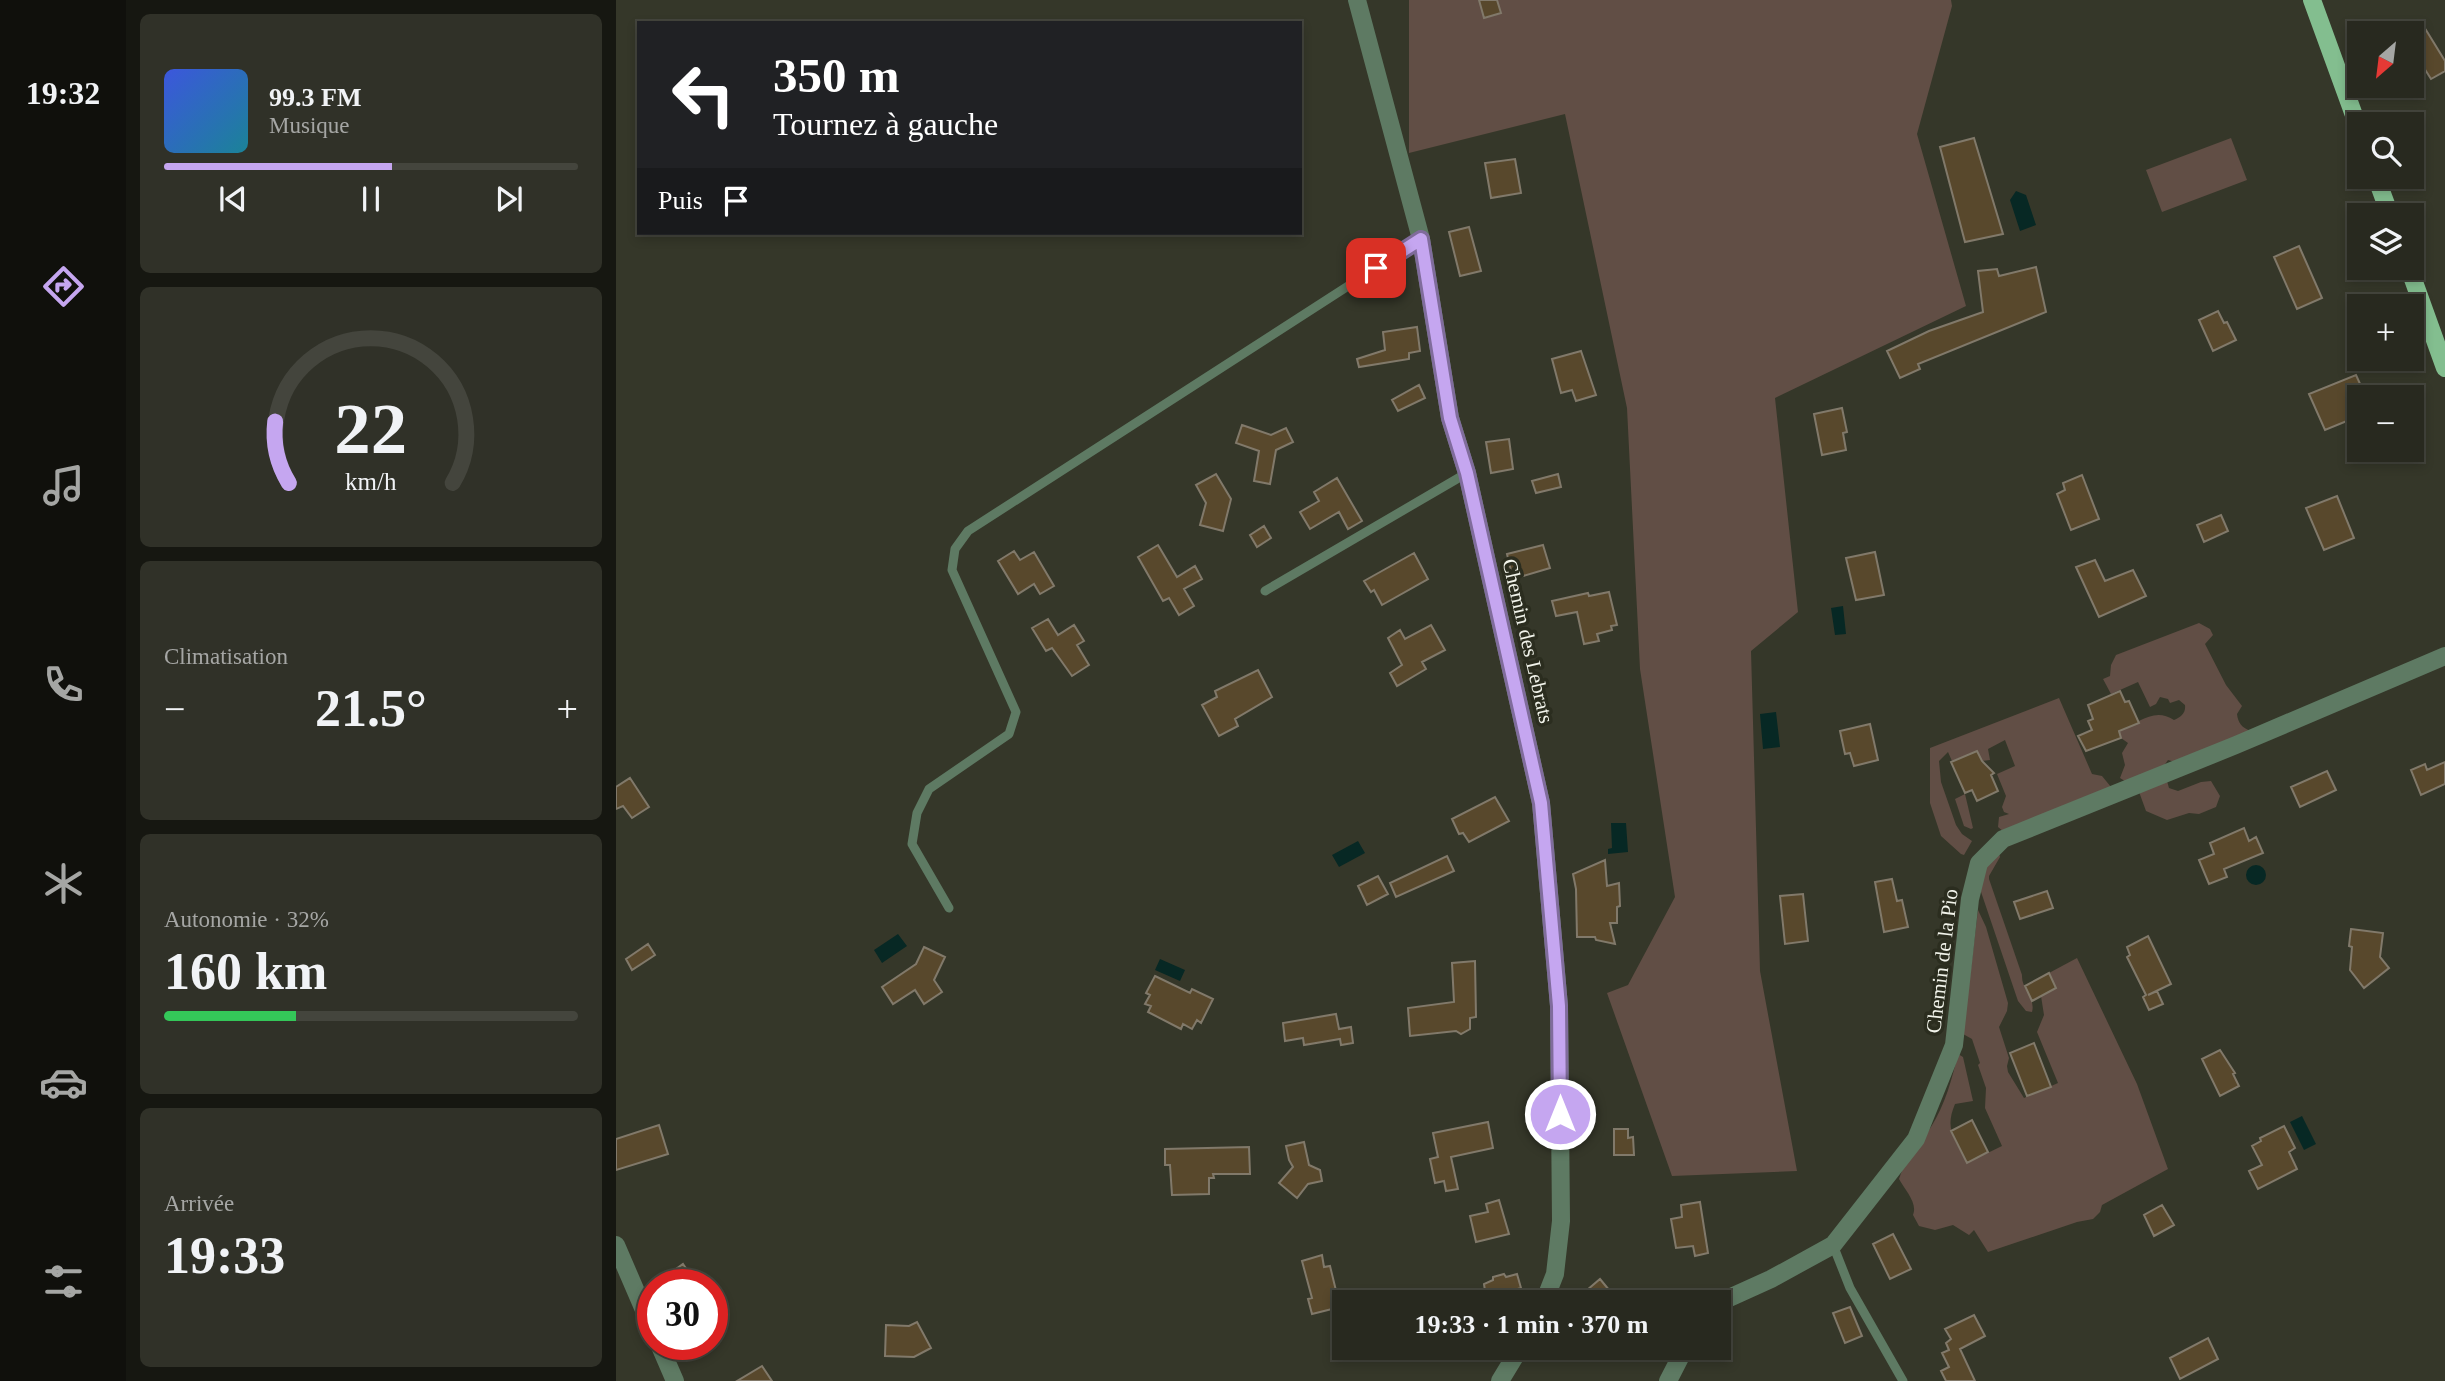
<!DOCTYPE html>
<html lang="fr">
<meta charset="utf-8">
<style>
:root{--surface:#28291f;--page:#303128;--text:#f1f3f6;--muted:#a5a6a4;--line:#44453d;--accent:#c5a6f0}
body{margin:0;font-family:Georgia,serif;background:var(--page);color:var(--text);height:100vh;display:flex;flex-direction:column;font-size:26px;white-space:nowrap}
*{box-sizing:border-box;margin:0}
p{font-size:23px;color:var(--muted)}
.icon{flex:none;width:38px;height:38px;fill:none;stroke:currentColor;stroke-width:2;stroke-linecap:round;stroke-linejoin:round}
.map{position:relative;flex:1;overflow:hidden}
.drawer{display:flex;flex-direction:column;gap:14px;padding:14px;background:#161711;width:490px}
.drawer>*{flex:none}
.banner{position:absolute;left:21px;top:21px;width:665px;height:214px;border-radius:0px;box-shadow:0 4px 10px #0003,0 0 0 2px var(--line);background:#202124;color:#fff;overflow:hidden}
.needle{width:46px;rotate:208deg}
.tools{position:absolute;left:1731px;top:21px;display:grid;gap:14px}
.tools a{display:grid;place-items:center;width:77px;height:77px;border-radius:0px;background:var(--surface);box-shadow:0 4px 10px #0003,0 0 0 2px var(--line);font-size:35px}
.speed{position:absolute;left:21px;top:1269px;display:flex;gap:14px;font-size:35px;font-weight:700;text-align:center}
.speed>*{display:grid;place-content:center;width:91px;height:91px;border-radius:50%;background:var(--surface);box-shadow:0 4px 10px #0003,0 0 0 2px var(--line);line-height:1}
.speed .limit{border:10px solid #d22;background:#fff;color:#111}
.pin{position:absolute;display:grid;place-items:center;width:60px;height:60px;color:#fff;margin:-30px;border-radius:14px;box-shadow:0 4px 10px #0006}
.me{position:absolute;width:77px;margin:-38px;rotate:0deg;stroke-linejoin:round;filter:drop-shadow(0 0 5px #0008)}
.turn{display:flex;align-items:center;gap:24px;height:147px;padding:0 21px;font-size:32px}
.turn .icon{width:91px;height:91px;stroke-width:2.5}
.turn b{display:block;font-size:49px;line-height:60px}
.then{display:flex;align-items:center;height:66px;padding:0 21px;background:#0003;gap:14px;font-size:26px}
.big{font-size:52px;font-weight:700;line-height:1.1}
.drawer .card{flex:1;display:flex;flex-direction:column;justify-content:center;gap:10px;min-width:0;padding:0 24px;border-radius:10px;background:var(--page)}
.drawer .dial{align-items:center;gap:0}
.dial svg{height:182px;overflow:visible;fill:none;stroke:var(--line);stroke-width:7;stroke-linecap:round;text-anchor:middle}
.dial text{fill:var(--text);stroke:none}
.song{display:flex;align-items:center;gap:21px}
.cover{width:84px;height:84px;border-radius:10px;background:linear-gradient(135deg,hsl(230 70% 55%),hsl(190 70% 35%))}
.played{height:7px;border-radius:4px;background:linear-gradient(90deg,var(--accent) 55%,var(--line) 55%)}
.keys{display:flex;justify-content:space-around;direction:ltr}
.heat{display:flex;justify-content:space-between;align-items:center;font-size:38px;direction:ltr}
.charge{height:10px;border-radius:5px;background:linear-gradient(90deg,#34c759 32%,var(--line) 0)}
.trip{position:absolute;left:716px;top:1290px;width:399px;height:70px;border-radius:0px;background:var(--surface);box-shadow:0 4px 10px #0003,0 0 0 2px var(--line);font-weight:700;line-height:70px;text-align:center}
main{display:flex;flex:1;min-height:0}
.menu{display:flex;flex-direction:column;width:126px;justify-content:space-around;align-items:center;background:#10100c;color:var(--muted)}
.menu .icon{width:49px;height:49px}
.menu .selected{color:var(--accent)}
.menu b{font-size:32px;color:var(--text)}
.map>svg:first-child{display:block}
.green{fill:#614e45}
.water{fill:#072824}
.building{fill:#58482c;stroke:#81796a;stroke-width:2}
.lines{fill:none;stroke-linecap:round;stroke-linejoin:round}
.service{stroke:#5e7a63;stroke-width:9}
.minor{stroke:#5e7a63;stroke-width:18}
.primary{stroke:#83be8f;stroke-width:18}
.route-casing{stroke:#806c9c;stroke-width:18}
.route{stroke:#c5a6f0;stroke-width:12}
.labels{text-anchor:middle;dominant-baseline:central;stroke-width:7;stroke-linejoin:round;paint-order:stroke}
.street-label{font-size:21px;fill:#f2f4eb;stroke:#2b2d1f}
</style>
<main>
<nav class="menu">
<b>19:32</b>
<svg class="icon selected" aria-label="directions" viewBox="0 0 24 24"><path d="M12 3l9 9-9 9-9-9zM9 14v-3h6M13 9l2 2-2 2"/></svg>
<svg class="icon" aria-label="music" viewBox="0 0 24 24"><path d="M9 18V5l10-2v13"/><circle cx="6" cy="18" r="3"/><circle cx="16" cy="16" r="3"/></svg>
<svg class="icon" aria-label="phone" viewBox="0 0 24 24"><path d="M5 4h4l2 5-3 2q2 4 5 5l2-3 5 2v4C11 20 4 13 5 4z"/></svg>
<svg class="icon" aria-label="climate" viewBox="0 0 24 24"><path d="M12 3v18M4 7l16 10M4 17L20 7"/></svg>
<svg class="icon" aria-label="car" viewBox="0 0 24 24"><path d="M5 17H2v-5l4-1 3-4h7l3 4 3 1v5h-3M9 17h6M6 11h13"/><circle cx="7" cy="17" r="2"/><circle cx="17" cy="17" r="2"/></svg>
<svg class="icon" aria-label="filters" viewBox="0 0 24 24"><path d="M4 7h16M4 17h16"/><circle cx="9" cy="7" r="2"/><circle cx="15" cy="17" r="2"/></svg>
</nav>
<section class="drawer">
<div class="card">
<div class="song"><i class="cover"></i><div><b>99.3 FM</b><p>Musique</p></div></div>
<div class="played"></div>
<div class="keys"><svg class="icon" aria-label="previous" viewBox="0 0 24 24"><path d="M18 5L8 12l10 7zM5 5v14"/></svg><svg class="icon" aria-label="pause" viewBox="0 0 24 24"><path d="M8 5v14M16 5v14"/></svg><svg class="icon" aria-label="next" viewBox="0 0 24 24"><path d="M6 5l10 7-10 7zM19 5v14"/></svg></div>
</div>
<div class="card dial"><svg viewBox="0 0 100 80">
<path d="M14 69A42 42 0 1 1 86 69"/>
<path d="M14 69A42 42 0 0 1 8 42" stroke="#c5a6f0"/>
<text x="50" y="56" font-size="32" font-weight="700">22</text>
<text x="50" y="72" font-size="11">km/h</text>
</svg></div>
<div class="card"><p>Climatisation</p>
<div class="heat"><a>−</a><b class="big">21.5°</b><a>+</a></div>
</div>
<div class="card"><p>Autonomie · 32%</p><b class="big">160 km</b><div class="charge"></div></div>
<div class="card"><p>Arrivée</p><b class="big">19:33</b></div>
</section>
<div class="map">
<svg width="1829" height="1381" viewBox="0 0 1829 1381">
<rect width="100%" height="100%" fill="#353729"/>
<path class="green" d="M793,0H1335L1336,6L1301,134L1350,306L1159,398L1182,612L1135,651L1144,971L1181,1171L1056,1176L991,993L1012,985L1059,897L1024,669L1011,408L949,114L793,153Z
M1615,138L1631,180L1546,212L1530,170Z
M1583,623L1594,629L1597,635L1589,644L1610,685L1626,706L1621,714C1622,723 1626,728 1635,731L1559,762L1552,760L1547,767L1553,788L1562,791L1585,782L1595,781L1604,796L1600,807L1583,814L1573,813L1551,820L1530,811L1522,789L1504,778L1509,765L1506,753L1512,743L1505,738L1503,731C1523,723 1538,707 1558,720C1565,717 1570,713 1569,705L1563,700L1554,703L1552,699L1544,697L1540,704L1534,707L1522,682L1495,694L1487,679L1494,676L1495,665L1500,655Z
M1443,698L1476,774L1486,776L1495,787L1388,832L1382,827L1383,817L1393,814L1388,812L1386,807L1390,796L1381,774L1399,766L1389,740L1372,749L1374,760L1366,761L1361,751L1336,761L1332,752L1323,761L1325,782L1340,825L1346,834L1356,841L1348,855L1345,854L1325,836L1314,803V748Z
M1349,794L1357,828L1355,829L1348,826L1339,799Z
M1383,853L1384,857L1373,876V879L1406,975C1405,989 1420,998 1416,1012L1410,1011L1402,1001L1363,886L1371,864Z
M1362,910L1370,927L1392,1003L1391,1011L1383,1027L1393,1058L1391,1066L1392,1072L1408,1098L1442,1083L1421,1032L1428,1015L1425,996L1440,988L1433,973L1461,958L1521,1084L1552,1169L1486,1205L1484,1212L1477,1219L1461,1222L1372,1252L1358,1230L1353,1235L1337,1225L1319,1230L1303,1226L1297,1215C1302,1203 1289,1190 1283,1179C1289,1159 1304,1144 1315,1127C1329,1105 1336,1079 1342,1054L1347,1057L1357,1101L1339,1104C1328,1130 1339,1139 1351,1163L1386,1146L1369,1108L1370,1088L1362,1065L1364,1063L1356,1039L1347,1034Z"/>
<path class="water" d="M1400,191L1410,195L1420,225L1404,231L1394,200Z
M1227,606L1230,634L1219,635L1215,608Z
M1160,712L1164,747L1147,749L1144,714Z
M995,823H1010L1012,852L992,854V849L996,848Z
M742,841L749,853L723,867L716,855Z
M1630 875a10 10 0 1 1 20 0a10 10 0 1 1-20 0Z
M282,934L291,946L266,963L258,950Z
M544,959L569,970L564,981L539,970Z
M1686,1116L1700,1144L1688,1150L1674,1122Z"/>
<path class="building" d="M863,0H881L885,13L868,18Z
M1810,30L1829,61V71L1815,79L1810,71L1808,73L1796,52V39Z
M1358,138L1387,234L1349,242L1324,147Z
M899,159L905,193L875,198L869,163Z
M853,227L865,271L844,276L833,232Z
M1683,246L1706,298L1681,309L1658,257Z
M1420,267L1430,312L1302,364L1304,369L1284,378L1271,351L1313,331L1367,312L1362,271L1381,269L1383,276Z
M1602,311L1608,323L1611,322L1620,340L1597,351L1583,320Z
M801,327L804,351L793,353V359L743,367L741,359L769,350L767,332Z
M965,351L980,395L960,401L956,390L945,393L936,359Z
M1740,375L1750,397H1743V416L1709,430L1693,394Z
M803,385L809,398L782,411L776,400Z
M1226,408L1231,432L1227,433L1230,450L1206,455L1198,414Z
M626,425L655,435L670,428L677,442L660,450L654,484L638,481L643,451L620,443Z
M893,439L897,469L875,473L870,442Z
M600,474L615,499L607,531L584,525L590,503L580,485Z
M942,474L945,487L920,493L916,481Z
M1466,475L1483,519L1455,530L1441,494L1449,490L1447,483Z
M721,478L746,521L732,529L723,512L694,529L684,512L703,501L698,492Z
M1721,496L1738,538L1708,550L1690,508Z
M1605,515L1612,531L1588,542L1581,525Z
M648,526L655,538L641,547L634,535Z
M542,545L561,577L579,566L586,579L568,589L578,606L563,615L553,598L547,601L522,557Z
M927,545L934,568L897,579L891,554Z
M398,551L404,560L418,552L438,586L424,594L418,584L402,594L382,561Z
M1259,552L1268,595L1240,600L1230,558Z
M798,553L812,579L766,605L758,590L755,592L748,581Z
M1479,560L1489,581L1517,570L1530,596L1483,617L1460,567Z
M993,592L1001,625L995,626L996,630L981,634L983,641L968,644L961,612L940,616L936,601L972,593L973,596Z
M432,619L442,635L458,625L468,641L461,645L473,665L456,676L436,648L430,651L416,628Z
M815,625L829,650L806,662L810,669L781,686L774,673L786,665L772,638L784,630L789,639Z
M642,670L656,697L619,719L622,726L603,736L586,705L601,697L599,691Z
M1504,691L1509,702L1513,701L1523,723L1503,731L1505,738L1470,751L1462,736L1476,730L1472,721L1477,719L1472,705Z
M1254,724L1262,760L1238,766L1234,753L1229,754L1224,731Z
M1361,751L1366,761L1378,773L1375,775L1382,791L1361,801L1356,790L1349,793L1335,762Z
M1829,762V784L1805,795L1795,770L1809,764L1811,770Z
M1711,771L1720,790L1684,807L1675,787Z
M14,778L33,807L16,818L7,806L0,809V787Z
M879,797L893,821L853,842L847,833L843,834L836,819Z
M1628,828L1633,841L1640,837L1647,853L1608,869L1611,877L1593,884L1583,860L1598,854L1594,843Z
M831,856L838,871L780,897L774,883Z
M989,860L991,886L1003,883L1004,906L1001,907V923H994L999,944L980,940L979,937H961L960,889L957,874Z
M762,876L772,894L751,905L742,886Z
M1276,879L1281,901L1286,900L1292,927L1268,932L1259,882Z
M1431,891L1437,908L1404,919L1398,902Z
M1187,894L1192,941L1169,944L1164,896Z
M1735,929L1767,933L1764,957L1773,968L1748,988L1734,970L1736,947L1733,946Z
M1532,936L1555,984L1532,995L1541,991L1547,1004L1533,1010L1527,997L1530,995L1511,957L1514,955L1511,947Z
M32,944L39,955L16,970L10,959Z
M308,947L329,957L318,980L326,992L308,1004L299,990L277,1004L266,987L300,964Z
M859,961L860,1017L854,1018V1029L845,1034L840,1031L794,1036L792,1008L838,1002L836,963Z
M1433,973L1440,988L1416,1001L1409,986Z
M539,976L574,993L576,989L597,999L585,1023L581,1020L576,1029L567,1024L565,1029L532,1012L535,1006L529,1004L534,995L530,993Z
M720,1014L723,1029L735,1027L737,1043L725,1045L724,1039L688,1045L687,1038L669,1041L667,1023Z
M1418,1043L1435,1087L1411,1096L1394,1053Z
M1604,1050L1619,1073L1617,1074L1623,1086L1604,1096L1586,1059Z
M1356,1120L1372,1152L1351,1163L1335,1131Z
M872,1122L877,1148L835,1157L842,1189L830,1191L828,1181L819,1183L814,1159L822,1157L817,1133Z
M43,1125L52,1154L0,1170V1139Z
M1668,1126L1679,1148L1673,1152L1681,1169L1642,1189L1633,1171L1646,1165L1636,1146L1645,1141L1644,1138Z
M998,1129H1012V1138L1017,1137L1018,1155H998Z
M688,1142L693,1165L704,1170L706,1181L692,1184L681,1198L663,1183L677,1167L673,1160L670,1146Z
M633,1147L634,1174H597L598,1178H593V1194L556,1195L554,1165H549V1149Z
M883,1200L893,1234L860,1242L854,1216L872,1212L870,1204Z
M1084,1202L1092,1253L1079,1256L1077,1246L1060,1248L1055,1219L1066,1217L1065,1205Z
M1546,1205L1558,1225L1538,1236L1528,1215Z
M1277,1234L1295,1269L1274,1279L1257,1244Z
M706,1255L708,1267L714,1266L724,1307L696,1314L692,1299L696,1298L686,1261Z
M67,1264L81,1284H62L53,1274Z
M888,1274L890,1277L901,1274L905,1288L870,1298L868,1284L877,1280V1277Z
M984,1279L998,1296L991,1302H957Z
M1234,1307L1246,1336L1229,1343L1217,1313Z
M1358,1315L1369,1336L1344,1349L1359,1381H1330L1325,1371L1333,1367L1326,1353L1333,1350L1330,1343L1335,1339L1329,1329Z
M301,1322L315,1348L298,1357L269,1356L270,1325L293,1326Z
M1592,1338L1602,1359L1564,1379L1554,1358Z
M146,1366L156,1381H121Z"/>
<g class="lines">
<path class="service" d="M649,591L851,473
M333,908L296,844L301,813L313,789L393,734L400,712L336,570L339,549L352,531L805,239
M1217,1245L1234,1288L1287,1381"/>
<path class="minor" d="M741,0L805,239L834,418L851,473L925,803L943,1006L945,1221L939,1274L928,1302
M0,1245L37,1331
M1102,1303L1155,1279L1217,1245L1300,1139L1338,1045L1354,899L1363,863L1387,839L1620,745L1829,656
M43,1344L59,1381
M884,1381L904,1348
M1052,1381L1069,1348"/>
<path class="primary" d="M1696,0L1743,129
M1760,177L1774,215
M1793,268L1829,368"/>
</g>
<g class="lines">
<g class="route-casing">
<path id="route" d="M760,268L805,239L834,418L851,473L925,803L943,1006L944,1114"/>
</g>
<use href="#route" class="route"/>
</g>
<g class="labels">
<g class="street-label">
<text transform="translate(912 641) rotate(77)">Chemin des Lebrats</text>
<text transform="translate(1326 961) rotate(-83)">Chemin de la Pio</text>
</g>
</g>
</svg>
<div class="tools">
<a><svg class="needle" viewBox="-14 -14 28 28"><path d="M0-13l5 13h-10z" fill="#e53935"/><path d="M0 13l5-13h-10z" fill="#a5a6a4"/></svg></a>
<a><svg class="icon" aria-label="search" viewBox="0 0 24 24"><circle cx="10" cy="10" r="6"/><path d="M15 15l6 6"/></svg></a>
<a><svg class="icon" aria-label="layers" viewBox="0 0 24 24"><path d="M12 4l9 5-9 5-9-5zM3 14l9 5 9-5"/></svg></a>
<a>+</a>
<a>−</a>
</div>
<div class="speed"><div class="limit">30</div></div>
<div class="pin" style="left:760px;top:268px;background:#d93025"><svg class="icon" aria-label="arrive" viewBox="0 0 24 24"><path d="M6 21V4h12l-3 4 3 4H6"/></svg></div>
<svg class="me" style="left:944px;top:1114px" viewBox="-20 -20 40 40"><circle r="17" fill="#c5a6f0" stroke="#fff" stroke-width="3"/><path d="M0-11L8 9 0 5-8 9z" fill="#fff"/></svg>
<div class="trip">19:33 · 1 min · 370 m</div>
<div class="banner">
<div class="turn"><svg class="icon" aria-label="left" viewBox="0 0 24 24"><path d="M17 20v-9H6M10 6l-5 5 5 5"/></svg><div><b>350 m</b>Tournez à gauche</div></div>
<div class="then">Puis<svg class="icon" aria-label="arrive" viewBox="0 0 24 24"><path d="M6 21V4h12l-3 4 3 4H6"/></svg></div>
</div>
</div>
</main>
